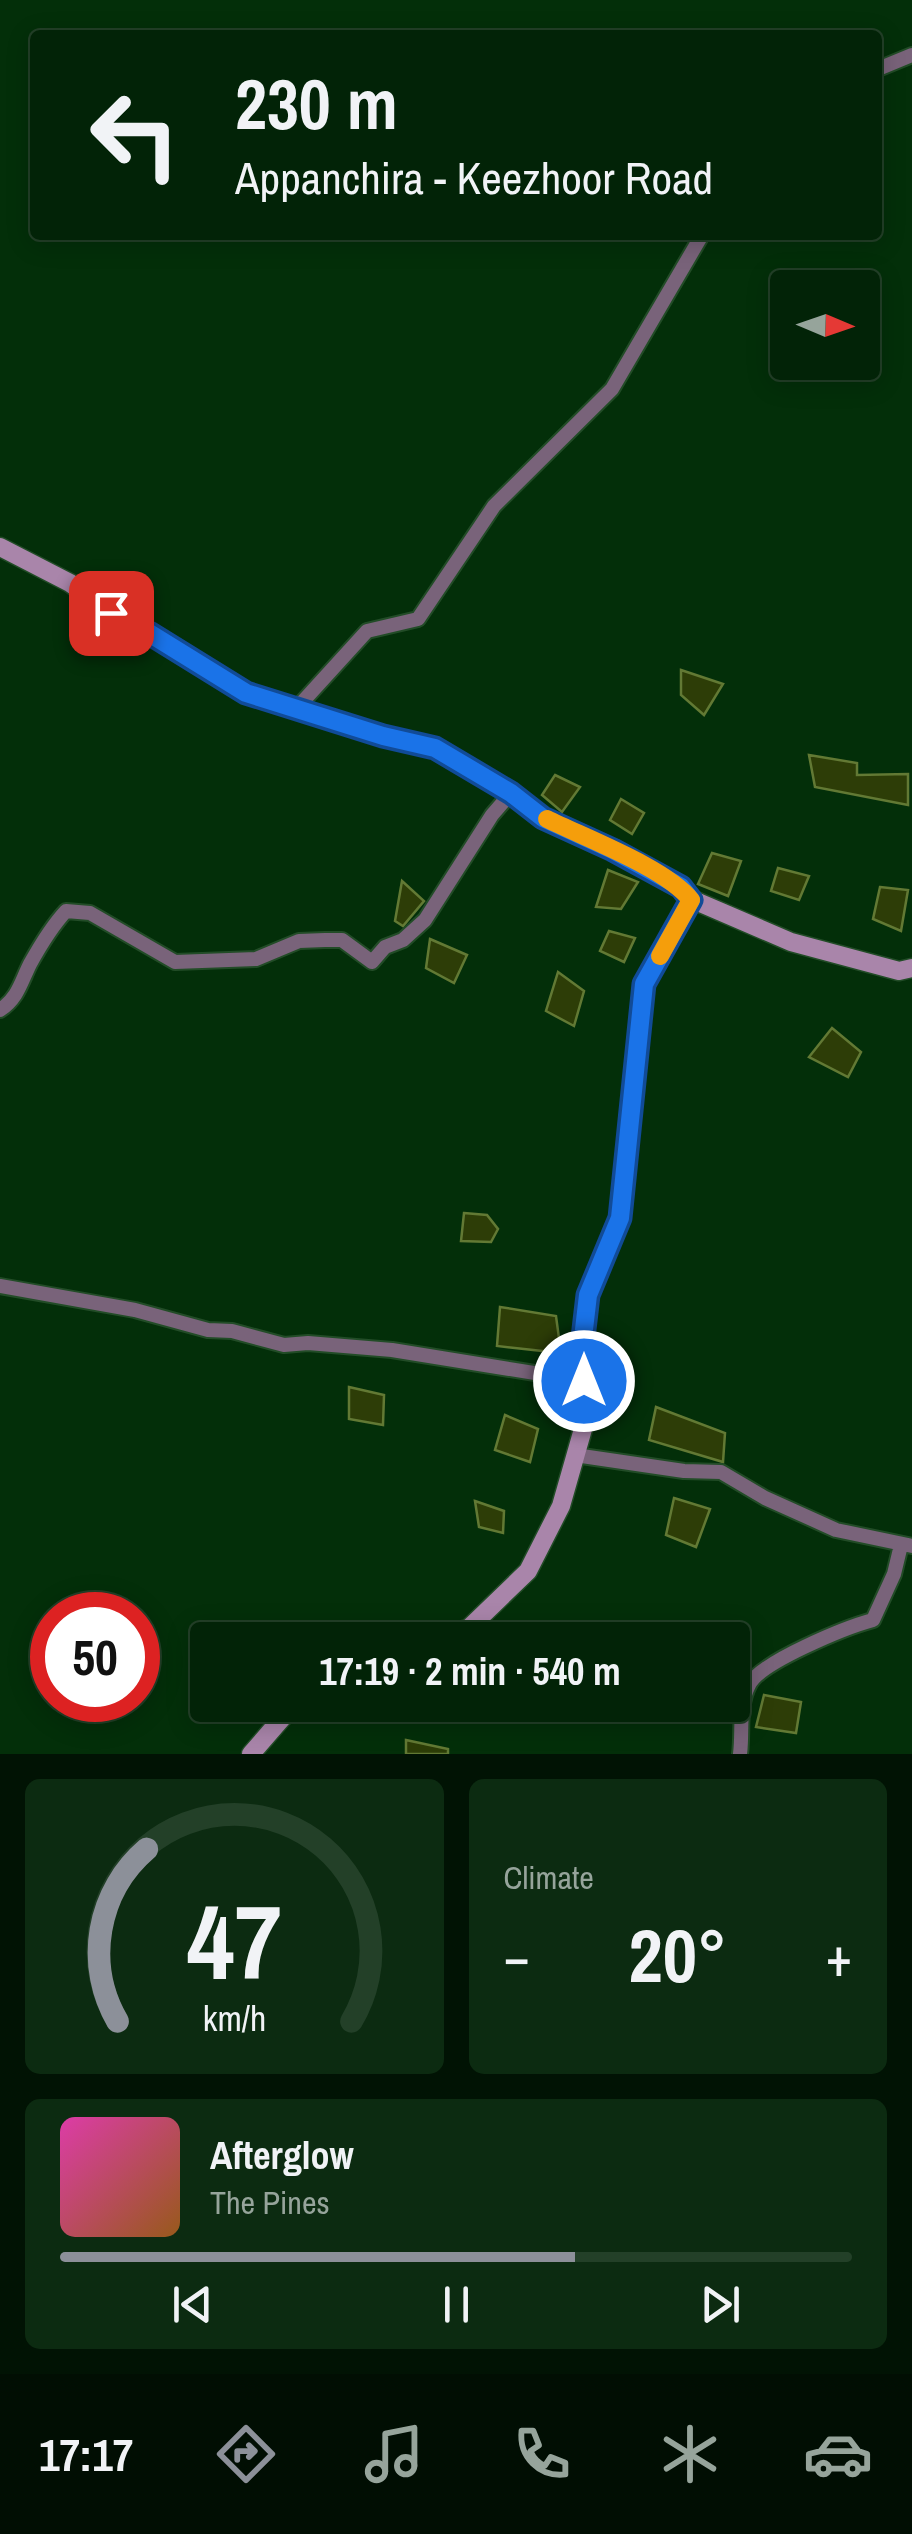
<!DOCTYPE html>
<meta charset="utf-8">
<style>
:root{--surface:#022307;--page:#0c2b11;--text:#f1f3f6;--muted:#96a49b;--line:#234028;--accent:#8c9099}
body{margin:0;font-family:"Archivo Narrow",sans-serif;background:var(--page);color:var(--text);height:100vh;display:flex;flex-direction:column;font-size:38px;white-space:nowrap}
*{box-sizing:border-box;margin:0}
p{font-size:32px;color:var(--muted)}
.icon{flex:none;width:55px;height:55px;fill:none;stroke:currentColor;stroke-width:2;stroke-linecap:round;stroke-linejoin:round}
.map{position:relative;height:1754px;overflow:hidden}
.panel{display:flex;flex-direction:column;gap:25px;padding:25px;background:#011304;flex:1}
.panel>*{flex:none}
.banner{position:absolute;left:30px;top:30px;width:852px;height:210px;border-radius:10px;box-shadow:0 5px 25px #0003,0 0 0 2px var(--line);background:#022307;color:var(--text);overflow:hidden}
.needle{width:65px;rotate:92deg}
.controls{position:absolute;left:770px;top:270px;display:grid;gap:20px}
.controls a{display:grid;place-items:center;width:110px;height:110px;border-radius:10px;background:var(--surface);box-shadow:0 5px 25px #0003,0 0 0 2px var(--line);font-size:50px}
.speed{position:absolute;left:30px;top:1592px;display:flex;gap:20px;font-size:50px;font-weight:700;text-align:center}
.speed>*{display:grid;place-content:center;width:130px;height:130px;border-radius:50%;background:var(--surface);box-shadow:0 5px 25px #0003,0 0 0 2px var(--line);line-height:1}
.speed .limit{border:15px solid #d22;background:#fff;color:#111}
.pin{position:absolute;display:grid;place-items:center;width:85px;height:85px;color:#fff;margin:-42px;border-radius:20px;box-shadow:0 5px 15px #0006}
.me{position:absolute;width:110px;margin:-55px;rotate:0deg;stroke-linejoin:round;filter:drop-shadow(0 0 8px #0008)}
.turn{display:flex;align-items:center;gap:35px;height:210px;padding:0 40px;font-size:45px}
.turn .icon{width:130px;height:130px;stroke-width:2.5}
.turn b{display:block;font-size:70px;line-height:85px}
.big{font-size:75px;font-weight:800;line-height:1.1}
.panel .card{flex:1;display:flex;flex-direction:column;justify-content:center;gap:15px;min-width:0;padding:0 35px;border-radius:15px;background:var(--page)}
.panel .dial{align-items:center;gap:0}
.dial svg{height:260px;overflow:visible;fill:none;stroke:var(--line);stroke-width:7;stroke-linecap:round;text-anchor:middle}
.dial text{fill:var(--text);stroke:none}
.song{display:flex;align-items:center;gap:30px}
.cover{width:120px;height:120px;border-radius:15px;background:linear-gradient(135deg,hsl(320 70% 55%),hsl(30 70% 35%))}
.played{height:10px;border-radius:5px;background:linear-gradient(90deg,var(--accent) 65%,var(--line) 65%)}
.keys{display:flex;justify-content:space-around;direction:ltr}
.heat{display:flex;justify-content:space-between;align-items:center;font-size:55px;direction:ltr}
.panel .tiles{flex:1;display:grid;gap:25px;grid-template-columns:1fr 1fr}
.card:last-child{grid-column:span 2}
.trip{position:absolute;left:190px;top:1622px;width:560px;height:100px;border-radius:10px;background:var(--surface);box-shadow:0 5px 25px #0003,0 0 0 2px var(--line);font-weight:800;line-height:100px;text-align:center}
.tab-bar{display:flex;height:160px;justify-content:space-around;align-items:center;background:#010e03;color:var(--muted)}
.tab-bar .icon{width:70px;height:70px}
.tab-bar .on{color:var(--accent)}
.tab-bar b{font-size:45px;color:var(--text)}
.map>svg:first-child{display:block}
.building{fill:#2d3d07;stroke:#627934;stroke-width:2.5}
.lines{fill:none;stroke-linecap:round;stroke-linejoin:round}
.minor-casing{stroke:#224c27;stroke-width:18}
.secondary-casing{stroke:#224c27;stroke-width:21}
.minor{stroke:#79637a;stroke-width:14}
.secondary{stroke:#a985aa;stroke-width:18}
.route-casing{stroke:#114b97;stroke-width:25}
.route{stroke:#1a73e8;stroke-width:18}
.slow{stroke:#f59e0b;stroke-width:18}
</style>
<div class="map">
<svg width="912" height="1754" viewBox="0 0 912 1754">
<rect width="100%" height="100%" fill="#032f09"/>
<path class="building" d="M681,670L723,684L704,715L681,695Z
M809,755L857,763V775L908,774V805L815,787Z
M555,775L580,787L562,812L542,795Z
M621,799L644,813L632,834L610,820Z
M712,853L741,861L728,896L698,884Z
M778,868L809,876L799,900L771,891Z
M608,870L638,882L621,909L596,907Z
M402,881L424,901L403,926L395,921Z
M880,887L908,890L901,931L873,919Z
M609,931L635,938L624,962L600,951Z
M430,939L467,955L454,983L426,968Z
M558,972L584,991L574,1026L546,1011Z
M832,1028L861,1052L848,1077L809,1057Z
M464,1213L487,1215L498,1229L491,1242L461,1241Z
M500,1307L556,1316L561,1353L497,1346Z
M349,1387L384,1395L383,1425L349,1419Z
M656,1407L725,1433L723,1462L649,1440Z
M505,1415L538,1429L530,1462L495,1450Z
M674,1498L710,1509L696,1547L666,1535Z
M475,1501L504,1511L503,1533L479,1527Z
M764,1695L801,1702L796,1733L756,1727Z
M406,1740L448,1749V1754H406Z"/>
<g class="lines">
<g class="minor-casing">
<path id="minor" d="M878,69L912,55
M296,709L367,631L418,619L494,506L612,389L702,235
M0,1010C18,998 21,982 30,964C40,946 52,926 66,911L90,913L175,962L256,959L299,941L325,940H342L372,962L385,947L403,940L425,920L492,815L511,793
M0,1286L135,1310L208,1330L232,1331L284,1345L308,1343L392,1350L584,1381
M575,1455L684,1471L721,1472L765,1498L836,1530L912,1546
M740,1754C743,1731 738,1706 749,1685C760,1662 847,1627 873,1620L894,1574L901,1545"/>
</g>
<g class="secondary-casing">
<path id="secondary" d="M0,547L70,583L111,613L149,633L246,693L383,736L435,748L511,793L543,817L613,849L681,887L691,899L791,942L899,971L912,968
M423,1640L468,1629L528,1571L561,1506L585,1422L583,1338L588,1295L620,1218L644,984L691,899
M251,1754L283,1717L300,1705"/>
</g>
<use href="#minor" class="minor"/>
<use href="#secondary" class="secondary"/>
</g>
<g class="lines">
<g class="route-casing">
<path id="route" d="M111,613L149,633L246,693L383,736L435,748L511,793L543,818L613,850L681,887L691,900L644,984L620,1218L588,1295L583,1338L584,1381"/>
</g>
<use href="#route" class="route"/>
<path class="slow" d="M547,819C585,838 666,868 691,900L660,956"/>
</g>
</svg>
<div class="controls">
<a><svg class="needle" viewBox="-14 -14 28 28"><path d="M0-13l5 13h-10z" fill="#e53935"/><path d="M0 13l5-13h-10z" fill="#96a49b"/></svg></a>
</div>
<div class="speed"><div class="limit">50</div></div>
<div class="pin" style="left:111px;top:613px;background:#d93025"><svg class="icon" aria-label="arrive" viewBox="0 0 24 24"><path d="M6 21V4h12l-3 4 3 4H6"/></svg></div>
<svg class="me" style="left:584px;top:1381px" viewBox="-20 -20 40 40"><circle r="17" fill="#1a73e8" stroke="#fff" stroke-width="3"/><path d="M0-11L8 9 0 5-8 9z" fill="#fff"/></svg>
<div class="trip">17:19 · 2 min · 540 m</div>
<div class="banner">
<div class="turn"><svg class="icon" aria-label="left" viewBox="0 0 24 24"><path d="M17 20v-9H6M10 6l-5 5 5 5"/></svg><div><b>230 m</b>Appanchira - Keezhoor Road</div></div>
</div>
</div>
<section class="panel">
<div class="tiles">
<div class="card dial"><svg viewBox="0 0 100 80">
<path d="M14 69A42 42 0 1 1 86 69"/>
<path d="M14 69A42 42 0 0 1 23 16" stroke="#8c9099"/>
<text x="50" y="56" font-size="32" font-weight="700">47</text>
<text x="50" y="72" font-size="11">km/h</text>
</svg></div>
<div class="card"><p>Climate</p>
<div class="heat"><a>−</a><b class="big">20°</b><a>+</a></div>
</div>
<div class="card">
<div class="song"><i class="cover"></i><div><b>Afterglow</b><p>The Pines</p></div></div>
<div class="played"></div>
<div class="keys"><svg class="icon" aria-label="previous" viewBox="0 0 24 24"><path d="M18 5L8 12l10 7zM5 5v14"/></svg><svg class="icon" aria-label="pause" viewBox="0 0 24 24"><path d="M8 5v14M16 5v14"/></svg><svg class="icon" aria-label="next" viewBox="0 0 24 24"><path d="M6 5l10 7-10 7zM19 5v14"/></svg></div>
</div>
</div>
</section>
<nav class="tab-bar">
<b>17:17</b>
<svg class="icon on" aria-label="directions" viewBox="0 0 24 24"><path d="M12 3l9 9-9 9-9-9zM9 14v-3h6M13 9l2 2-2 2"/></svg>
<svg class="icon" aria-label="music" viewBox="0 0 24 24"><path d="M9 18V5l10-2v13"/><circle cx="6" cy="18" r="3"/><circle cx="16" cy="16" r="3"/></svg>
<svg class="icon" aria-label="phone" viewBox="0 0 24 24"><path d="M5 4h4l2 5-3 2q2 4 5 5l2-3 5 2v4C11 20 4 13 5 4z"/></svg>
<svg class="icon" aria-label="climate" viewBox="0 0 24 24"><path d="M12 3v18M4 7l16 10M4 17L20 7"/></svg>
<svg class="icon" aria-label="car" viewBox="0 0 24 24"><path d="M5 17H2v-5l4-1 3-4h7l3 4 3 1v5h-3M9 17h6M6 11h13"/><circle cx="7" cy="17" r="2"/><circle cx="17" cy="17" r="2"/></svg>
</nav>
